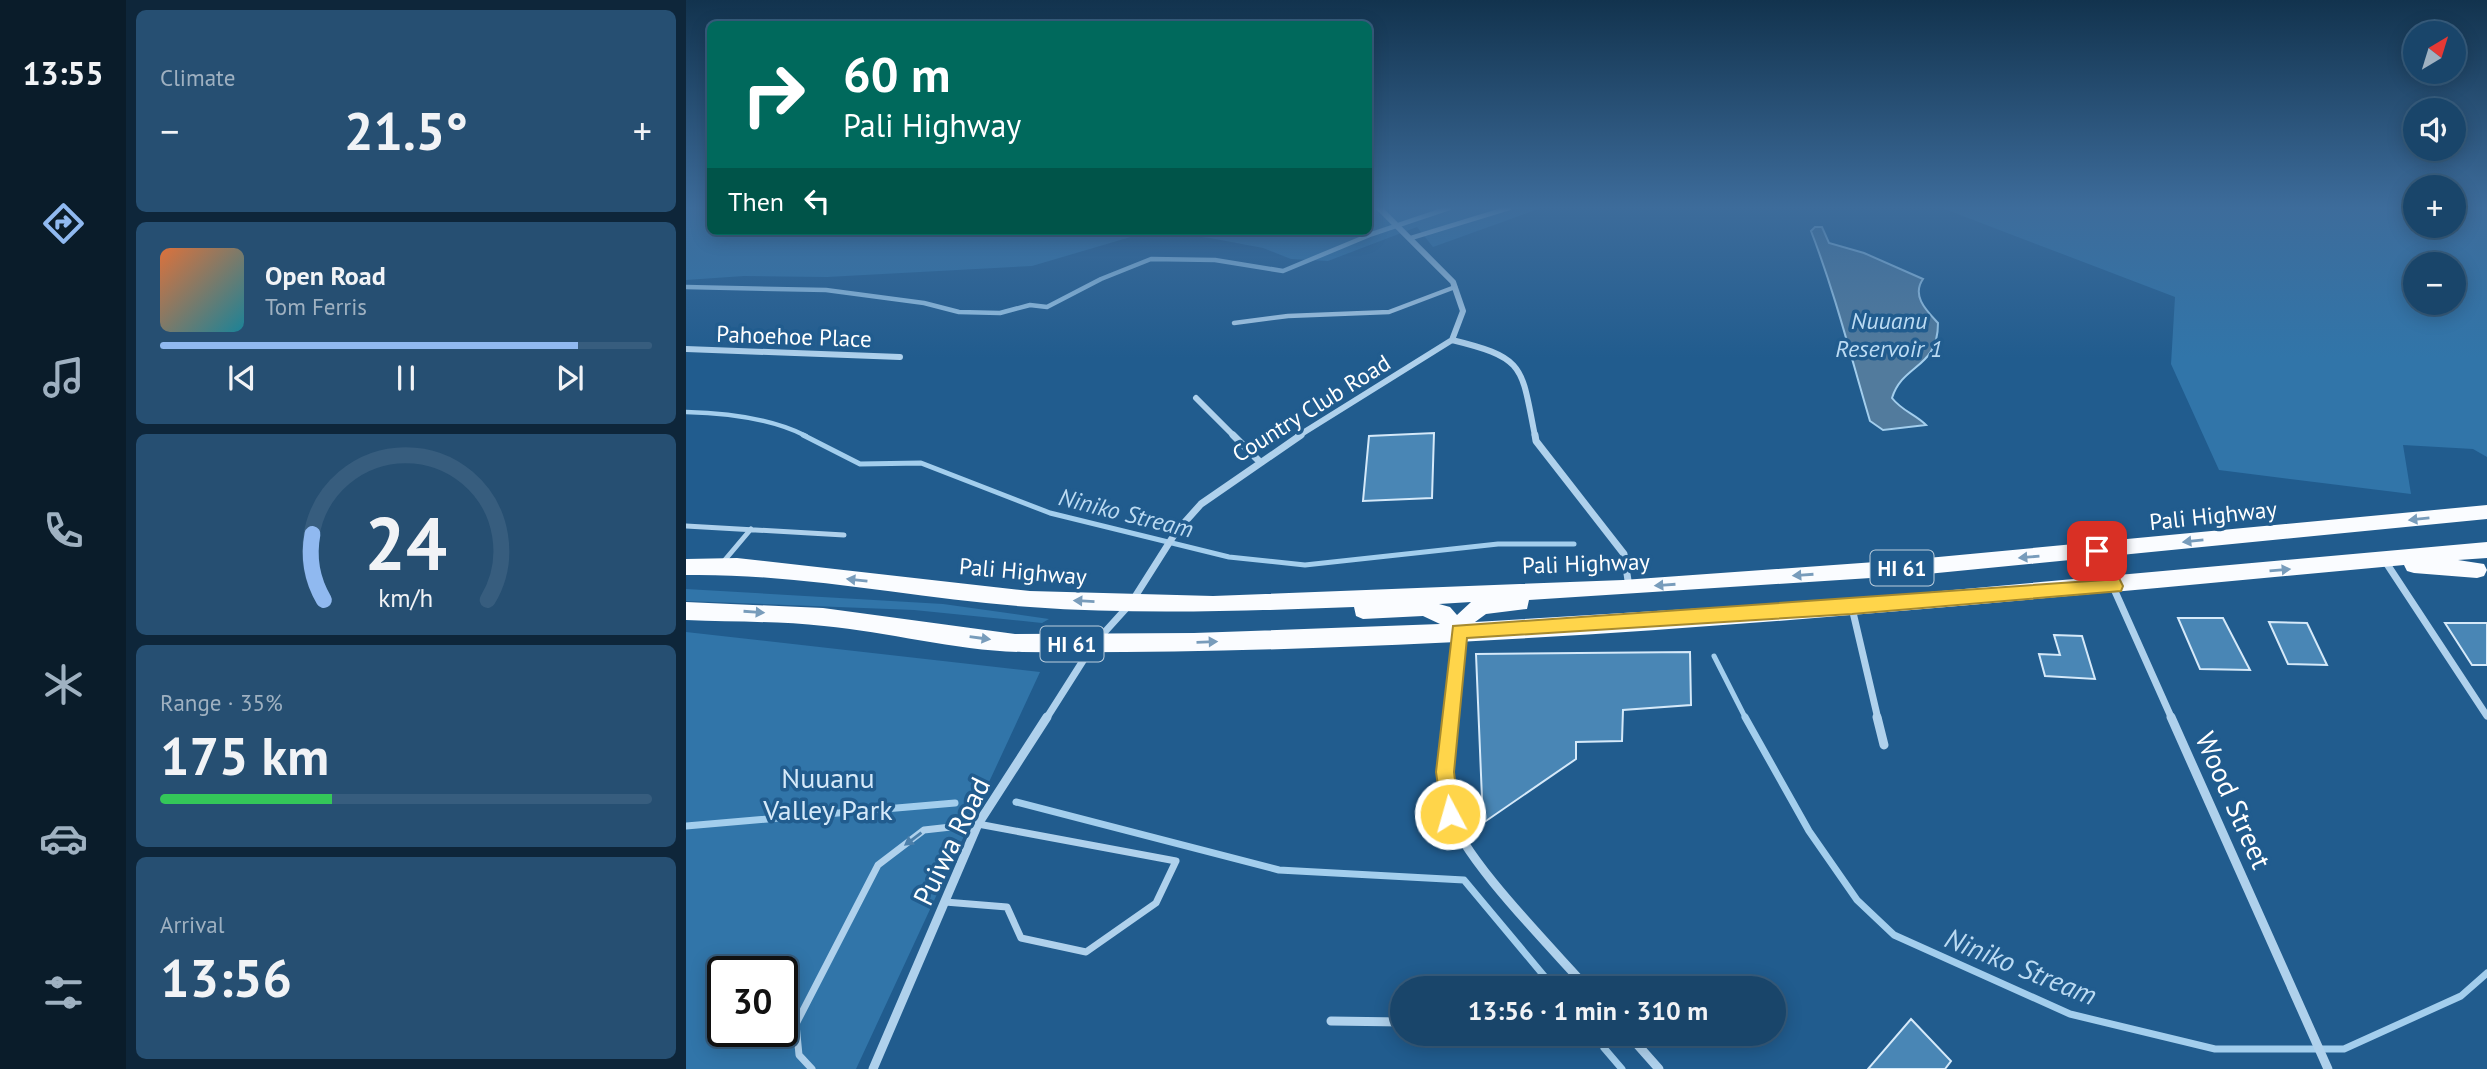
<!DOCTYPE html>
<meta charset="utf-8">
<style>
:root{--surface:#19456a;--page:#264f72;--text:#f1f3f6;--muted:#9fb1c1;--line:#375d7e;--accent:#90b9f0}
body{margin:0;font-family:"PT Sans",sans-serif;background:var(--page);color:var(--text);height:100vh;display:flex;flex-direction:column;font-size:26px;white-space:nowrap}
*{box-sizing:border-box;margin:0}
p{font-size:23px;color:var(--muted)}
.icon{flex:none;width:38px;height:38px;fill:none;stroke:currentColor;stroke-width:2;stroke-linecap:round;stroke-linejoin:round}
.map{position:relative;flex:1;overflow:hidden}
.side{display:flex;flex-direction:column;gap:10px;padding:10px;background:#0e263a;width:560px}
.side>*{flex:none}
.top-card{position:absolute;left:21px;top:21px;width:665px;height:214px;border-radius:10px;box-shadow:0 4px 18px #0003,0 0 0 2px var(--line);background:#00695c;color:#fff;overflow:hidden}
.needle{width:46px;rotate:38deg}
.buttons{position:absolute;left:1717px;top:21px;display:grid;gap:14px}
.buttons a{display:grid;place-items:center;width:63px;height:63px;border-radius:50%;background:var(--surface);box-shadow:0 4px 18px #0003,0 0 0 2px var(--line);font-size:35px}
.speed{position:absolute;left:21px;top:956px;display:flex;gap:14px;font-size:35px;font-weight:700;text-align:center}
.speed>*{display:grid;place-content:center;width:91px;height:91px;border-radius:50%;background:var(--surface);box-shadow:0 4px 18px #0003,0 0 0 2px var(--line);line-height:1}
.speed .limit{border:4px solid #111;border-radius:10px;background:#fff;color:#111}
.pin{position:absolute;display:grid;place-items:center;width:60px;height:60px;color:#fff;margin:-30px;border-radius:14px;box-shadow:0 4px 10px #0006}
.me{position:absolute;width:77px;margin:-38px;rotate:354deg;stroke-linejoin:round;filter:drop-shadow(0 0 5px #0008)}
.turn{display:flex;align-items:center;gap:24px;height:147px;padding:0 21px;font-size:32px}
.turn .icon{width:91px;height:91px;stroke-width:2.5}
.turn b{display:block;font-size:49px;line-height:60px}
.then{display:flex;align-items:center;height:66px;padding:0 21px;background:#0003;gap:14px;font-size:26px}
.big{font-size:52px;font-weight:700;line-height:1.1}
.side .widget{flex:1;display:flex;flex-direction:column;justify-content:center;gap:10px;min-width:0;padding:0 24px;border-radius:10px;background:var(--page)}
.side .dial{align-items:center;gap:0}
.dial svg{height:182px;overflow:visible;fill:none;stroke:var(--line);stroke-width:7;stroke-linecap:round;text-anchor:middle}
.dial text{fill:var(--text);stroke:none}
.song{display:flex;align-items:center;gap:21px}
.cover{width:84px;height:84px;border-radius:10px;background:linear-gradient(135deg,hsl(20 70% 55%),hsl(190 70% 35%))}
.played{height:7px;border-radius:4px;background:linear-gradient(90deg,var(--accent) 85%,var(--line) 85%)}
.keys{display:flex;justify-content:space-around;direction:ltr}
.heat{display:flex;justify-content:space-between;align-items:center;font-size:38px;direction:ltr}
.charge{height:10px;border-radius:5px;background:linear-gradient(90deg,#34c759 35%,var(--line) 0)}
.trip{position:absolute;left:704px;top:976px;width:396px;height:70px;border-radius:35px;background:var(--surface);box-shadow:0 4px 18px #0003,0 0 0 2px var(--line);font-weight:700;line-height:70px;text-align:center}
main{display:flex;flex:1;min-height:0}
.menu{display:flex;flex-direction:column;width:126px;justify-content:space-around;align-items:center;background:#0a1c2a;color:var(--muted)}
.menu .icon{width:49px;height:49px}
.menu .on{color:var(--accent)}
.menu b{font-size:32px;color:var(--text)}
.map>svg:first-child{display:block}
.green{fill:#3175a9;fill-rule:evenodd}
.water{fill:#527b9d;stroke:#a3ceed;stroke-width:2}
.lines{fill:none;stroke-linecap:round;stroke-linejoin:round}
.stream-far2{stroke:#a3ceed;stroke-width:4.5}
.stream-far1{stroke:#a3ceed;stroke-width:5}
.stream{stroke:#a3ceed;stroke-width:7}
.building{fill:#4986b5;stroke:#d5e9f9;stroke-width:2}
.service-far2{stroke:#afd1ec;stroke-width:4.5}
.service-far1{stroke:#afd1ec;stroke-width:5}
.service{stroke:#afd1ec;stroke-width:7}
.minor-far2{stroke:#afd1ec;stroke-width:6}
.minor-far1{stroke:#afd1ec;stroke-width:7}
.minor{stroke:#afd1ec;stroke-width:9}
.trunk{fill:#fafcff;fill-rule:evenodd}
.oneway{fill:#789cbb}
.oneway2{fill:#4c7faa}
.route{fill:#ffd54a;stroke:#a68a30;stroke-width:2}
.labels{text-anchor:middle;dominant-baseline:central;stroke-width:7;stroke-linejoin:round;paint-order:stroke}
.shield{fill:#215c8e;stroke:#bccedd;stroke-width:2}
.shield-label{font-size:21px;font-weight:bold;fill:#fff}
.street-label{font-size:23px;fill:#fff;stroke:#215c8e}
.water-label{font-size:24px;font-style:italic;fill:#bbdbf3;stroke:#215c8e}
.near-park-label{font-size:28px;fill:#d5e9f9;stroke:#215c8e}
.near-street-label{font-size:28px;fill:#fff;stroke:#215c8e}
.near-water-label{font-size:28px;font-style:italic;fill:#bbdbf3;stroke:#215c8e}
</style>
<main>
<nav class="menu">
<b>13:55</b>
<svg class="icon on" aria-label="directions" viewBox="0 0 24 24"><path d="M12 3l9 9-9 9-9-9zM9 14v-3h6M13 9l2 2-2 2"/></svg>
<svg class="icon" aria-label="music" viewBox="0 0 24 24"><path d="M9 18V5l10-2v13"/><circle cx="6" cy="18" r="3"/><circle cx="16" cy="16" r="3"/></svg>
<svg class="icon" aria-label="phone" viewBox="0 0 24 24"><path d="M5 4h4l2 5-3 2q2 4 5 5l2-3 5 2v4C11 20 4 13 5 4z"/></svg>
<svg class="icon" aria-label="climate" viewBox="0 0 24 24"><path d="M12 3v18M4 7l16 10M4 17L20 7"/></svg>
<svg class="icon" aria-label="car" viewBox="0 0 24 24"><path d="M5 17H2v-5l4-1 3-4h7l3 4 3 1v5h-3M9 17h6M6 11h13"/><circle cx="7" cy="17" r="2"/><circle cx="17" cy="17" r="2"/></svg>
<svg class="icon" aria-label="filters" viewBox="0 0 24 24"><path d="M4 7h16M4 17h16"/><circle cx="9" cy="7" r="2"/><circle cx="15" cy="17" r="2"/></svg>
</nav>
<section class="side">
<div class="widget"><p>Climate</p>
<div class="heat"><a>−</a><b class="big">21.5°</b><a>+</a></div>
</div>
<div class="widget">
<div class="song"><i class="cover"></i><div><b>Open Road</b><p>Tom Ferris</p></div></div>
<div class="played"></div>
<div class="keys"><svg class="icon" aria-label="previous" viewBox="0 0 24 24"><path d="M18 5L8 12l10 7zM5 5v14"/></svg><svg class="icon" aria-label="pause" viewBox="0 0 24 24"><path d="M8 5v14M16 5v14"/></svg><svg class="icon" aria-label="next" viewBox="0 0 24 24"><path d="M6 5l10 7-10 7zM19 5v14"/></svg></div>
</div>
<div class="widget dial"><svg viewBox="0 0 100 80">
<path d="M14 69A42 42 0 1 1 86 69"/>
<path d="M14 69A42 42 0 0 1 9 40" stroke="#90b9f0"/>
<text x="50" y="56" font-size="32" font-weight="700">24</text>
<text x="50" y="72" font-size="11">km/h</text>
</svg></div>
<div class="widget"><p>Range · 35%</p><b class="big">175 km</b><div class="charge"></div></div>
<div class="widget"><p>Arrival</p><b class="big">13:56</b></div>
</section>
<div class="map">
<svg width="1801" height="1069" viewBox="0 0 1801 1069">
<rect width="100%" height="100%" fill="#215c8e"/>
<path class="green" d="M0,208H24V231H682L683,208H855L747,247L731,227L642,261L605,259L577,248L524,238L465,231L346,266L141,277L58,276L0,280Z
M1256,208H1729V226H1768V208H1801V457L1787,449L1717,445L1725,494L1533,470L1485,364L1489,297ZM1729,264H1768V303H1729Z
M0,589L257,604L363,619L356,623L228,610L0,601Z
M0,632L354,672L170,1069H0ZM37,971H96V1031H37Z"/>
<path class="water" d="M1129,227H1136L1143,243L1178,253L1237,279C1225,296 1241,311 1252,323C1252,369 1217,363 1206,398C1216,411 1229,414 1240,425L1197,430L1184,421C1165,357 1149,293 1125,231Z"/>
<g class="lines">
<path class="stream-far2" d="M0,287L140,290L238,303L273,312L314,313L344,305L361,307L415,279L465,259L529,260L597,271L686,234L763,208
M0,412C40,413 85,418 120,436"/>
<path class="stream-far1" d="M117,435L174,464L235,463L364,513L543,557L619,565L812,544H888
M1028,656L1060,719"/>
<path class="stream" d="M1059,717L1123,831L1171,900L1208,935L1384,1014L1529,1049H1658L1775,996L1801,973
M330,802L593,870L778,880L869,989
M0,826L269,803
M918,1048L936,1069"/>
</g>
<path class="building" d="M748,433L746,498L677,501L683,436Z
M1492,618H1537L1564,670L1514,669Z
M1583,622L1621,623L1641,665L1602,664Z
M1759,623H1801V665H1786Z
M1368,635L1396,636L1409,679L1359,676L1353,654L1374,655Z
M1004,652L1005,705L937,710L936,741L890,742V759L797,823L790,654Z
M1225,1019L1265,1061L1259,1069H1182Z"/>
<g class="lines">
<path class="service-far2" d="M725,238L823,208
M548,323L602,316L703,312L769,287"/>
<path class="service-far1" d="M0,526L158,535
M38,561L65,529"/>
<path class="service" d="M126,1069L113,1055L110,1024L192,865L238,830L292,824L490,861L470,903L400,952L335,938L321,907L259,902"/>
<path class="minor-far2" d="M766,340C840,358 835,366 849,436
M0,349L214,357
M510,398L548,436
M612,436L766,340L777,311L767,282L693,208"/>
<path class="minor-far1" d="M547,435L573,461
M849,435L850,441L938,554L943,587
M1411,551L1486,719
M1699,561L1801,716
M1166,608L1192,719
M360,719L407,645L445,603L490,532L515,504L615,435
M764,719L773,632"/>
<path class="minor" d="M765,717C761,749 756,781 764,813C775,857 868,950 902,989
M1191,717L1198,745
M1485,717L1642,1069
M645,1021L716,1022
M942,1034L973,1069
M187,1069L292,824L361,717"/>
<path class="trunk" d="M1801,505V519L1231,575L843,600L841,609L800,614L789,622L1166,599L1801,542V558L1772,560L1798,564L1801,570L1798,576L1791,578L1728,573L1721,571L1718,565C1259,607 798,656 336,652C271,651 203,632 138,626C93,621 46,622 0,620V602L137,608L329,634L508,633L754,624L737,616L677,619L670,616L668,607C560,611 452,615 344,607C229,599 115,573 0,575V559L51,558L344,591L527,596L937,580L1231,559ZM785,602L771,615L764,607L753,604Z"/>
</g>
<defs><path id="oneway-solid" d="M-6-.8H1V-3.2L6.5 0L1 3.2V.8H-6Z" transform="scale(1.75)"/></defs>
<g class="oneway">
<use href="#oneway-solid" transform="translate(1733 519) rotate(174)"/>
<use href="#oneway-solid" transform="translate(1507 541) rotate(174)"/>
<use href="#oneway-solid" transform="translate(1343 557) rotate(175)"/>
<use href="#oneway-solid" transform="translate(1594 570) rotate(-5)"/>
<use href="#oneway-solid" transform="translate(1117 575) rotate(176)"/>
<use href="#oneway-solid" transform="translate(171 580) rotate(-174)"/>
<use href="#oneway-solid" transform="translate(979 585) rotate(176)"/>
<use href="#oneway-solid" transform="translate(398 601) rotate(-177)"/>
<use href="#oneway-solid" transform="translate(68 612) rotate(4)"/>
<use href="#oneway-solid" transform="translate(294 638) rotate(8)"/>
<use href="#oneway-solid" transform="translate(521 642) rotate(-2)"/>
</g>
<use class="oneway2" href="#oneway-solid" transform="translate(227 839) rotate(143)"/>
<linearGradient id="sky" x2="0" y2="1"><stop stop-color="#12334e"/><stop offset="0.58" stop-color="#3d6c9b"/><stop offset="1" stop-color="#3d6c9b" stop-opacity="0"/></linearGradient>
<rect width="1801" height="358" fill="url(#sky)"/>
<path class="route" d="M1411,544L1417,546L1437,586L1435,591L1166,614L781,638L768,772L773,814L771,821L764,823L757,821L750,772L767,626L1418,580L1403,551Z"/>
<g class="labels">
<g class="shield">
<rect x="1184.5" y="550.5" width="63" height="35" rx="5"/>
<rect x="354.5" y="626.5" width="63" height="35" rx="5"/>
</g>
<g class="shield-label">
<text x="1216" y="568">HI 61</text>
<text x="386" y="644">HI 61</text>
</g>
<g class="street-label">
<text transform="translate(108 336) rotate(2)">Pahoehoe Place</text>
<text transform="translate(625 408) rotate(-32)">Country Club Road</text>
<text transform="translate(1527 515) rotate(-6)">Pali Highway</text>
<text transform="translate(900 563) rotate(-2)">Pali Highway</text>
<text transform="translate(337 571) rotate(5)">Pali Highway</text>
</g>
<g class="water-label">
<text x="1203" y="320">Nuuanu<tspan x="1203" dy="28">Reservoir 1</tspan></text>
<text transform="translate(440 513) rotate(14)">Niniko Stream</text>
</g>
<g class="near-park-label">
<text x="142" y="777">Nuuanu<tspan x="142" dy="32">Valley Park</tspan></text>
</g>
<g class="near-street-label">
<text transform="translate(1548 800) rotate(66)">Wood Street</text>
<text transform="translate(265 841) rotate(-64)">Puiwa Road</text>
</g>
<g class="near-water-label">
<text transform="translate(1335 966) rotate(22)">Niniko Stream</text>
</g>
</g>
</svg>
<div class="buttons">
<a><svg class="needle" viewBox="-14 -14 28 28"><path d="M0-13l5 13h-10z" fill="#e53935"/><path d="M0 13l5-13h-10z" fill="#9fb1c1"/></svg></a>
<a><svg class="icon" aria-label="sound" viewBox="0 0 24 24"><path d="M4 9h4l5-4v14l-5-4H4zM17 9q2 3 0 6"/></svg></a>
<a>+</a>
<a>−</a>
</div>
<div class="speed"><div class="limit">30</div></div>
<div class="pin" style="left:1411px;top:551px;background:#d93025"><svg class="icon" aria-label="arrive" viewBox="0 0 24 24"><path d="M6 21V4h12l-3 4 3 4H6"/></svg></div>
<svg class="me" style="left:764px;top:814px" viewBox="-20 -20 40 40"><circle r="17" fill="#ffd54a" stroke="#fff" stroke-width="3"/><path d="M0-11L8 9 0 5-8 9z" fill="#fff"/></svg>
<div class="trip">13:56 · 1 min · 310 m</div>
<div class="top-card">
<div class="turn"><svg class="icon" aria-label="right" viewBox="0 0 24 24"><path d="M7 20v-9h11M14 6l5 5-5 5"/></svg><div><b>60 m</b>Pali Highway</div></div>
<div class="then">Then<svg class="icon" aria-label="left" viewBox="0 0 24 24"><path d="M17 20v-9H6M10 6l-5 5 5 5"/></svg></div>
</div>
</div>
</main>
